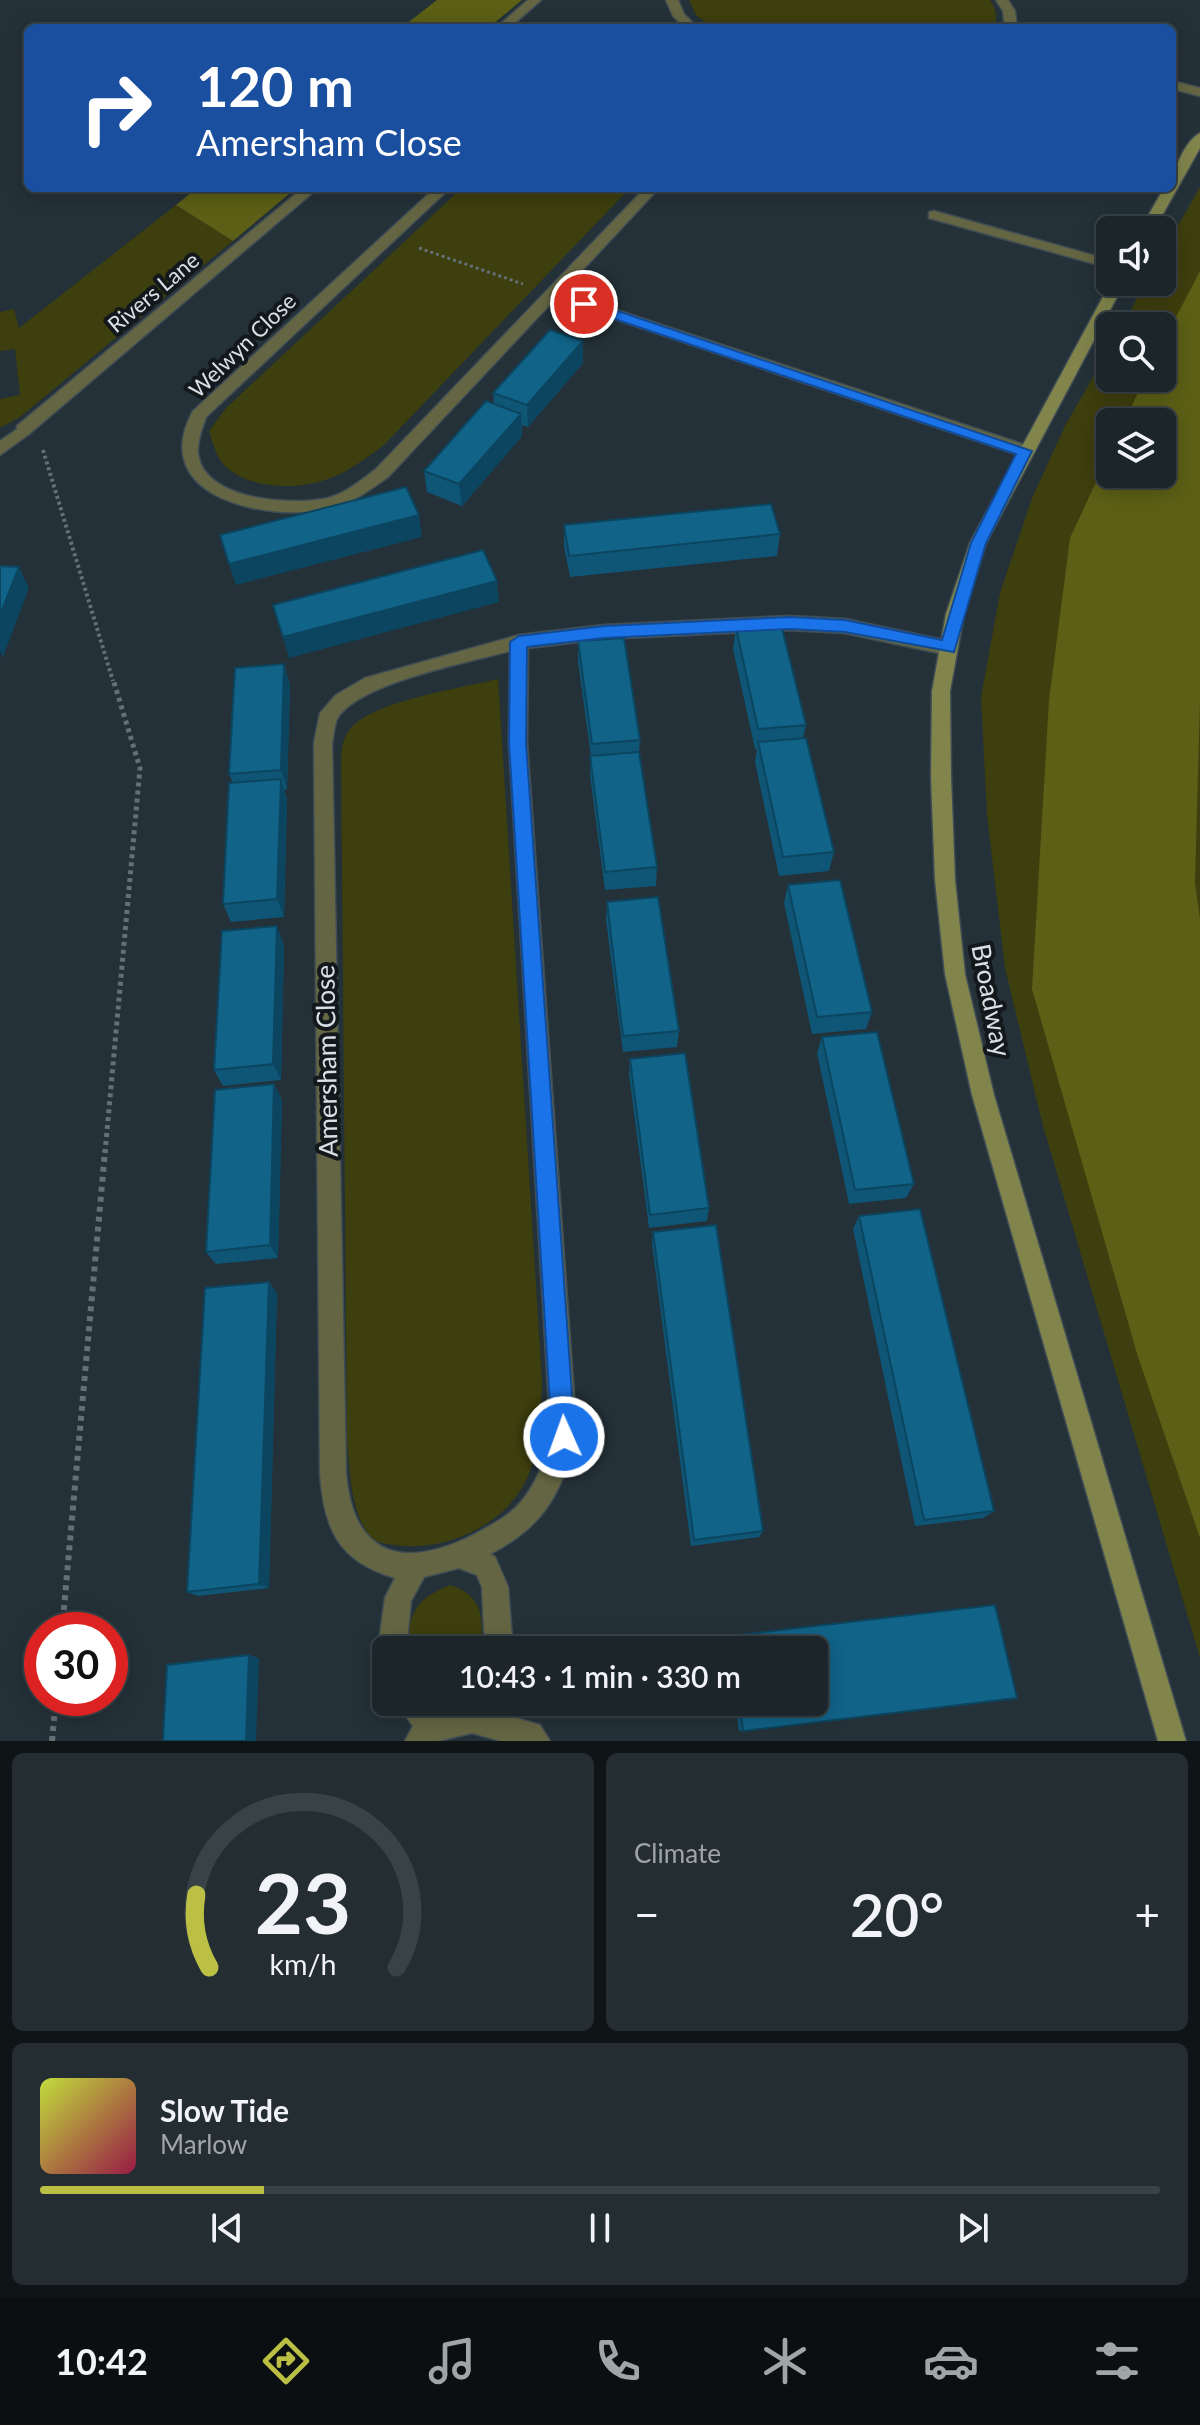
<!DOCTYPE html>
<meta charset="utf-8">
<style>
:root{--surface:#1b252a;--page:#242d32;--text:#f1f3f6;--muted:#a0a5a8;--line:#394247;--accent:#bbc045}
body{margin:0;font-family:Lato,sans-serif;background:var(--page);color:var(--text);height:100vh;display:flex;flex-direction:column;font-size:30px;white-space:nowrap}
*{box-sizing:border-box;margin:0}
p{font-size:26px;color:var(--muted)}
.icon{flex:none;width:44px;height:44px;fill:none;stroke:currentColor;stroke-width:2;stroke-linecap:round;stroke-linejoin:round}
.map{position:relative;height:1741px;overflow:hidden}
.details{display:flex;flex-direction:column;gap:12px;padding:12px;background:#0f1417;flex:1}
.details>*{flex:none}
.guide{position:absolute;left:24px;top:24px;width:1152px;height:168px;border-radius:12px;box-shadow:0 4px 20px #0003,0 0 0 2px var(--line);background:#1a4fa0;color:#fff;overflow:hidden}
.controls{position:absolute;left:1096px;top:216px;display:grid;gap:16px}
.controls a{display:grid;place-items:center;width:80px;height:80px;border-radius:12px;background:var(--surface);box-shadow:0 4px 20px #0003,0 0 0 2px var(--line);font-size:40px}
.speed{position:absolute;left:24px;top:1612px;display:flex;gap:16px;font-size:40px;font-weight:700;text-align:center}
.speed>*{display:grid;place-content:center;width:104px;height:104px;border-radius:50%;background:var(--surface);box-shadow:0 4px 20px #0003,0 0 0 2px var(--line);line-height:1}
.speed .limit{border:12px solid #d22;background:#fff;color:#111}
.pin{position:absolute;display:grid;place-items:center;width:68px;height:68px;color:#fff;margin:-34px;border:4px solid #fff;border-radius:50%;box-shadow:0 2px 8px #0007}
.me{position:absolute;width:88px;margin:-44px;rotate:358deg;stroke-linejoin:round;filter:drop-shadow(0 0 6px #0008)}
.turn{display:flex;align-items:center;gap:28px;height:168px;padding:0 40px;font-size:36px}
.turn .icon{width:104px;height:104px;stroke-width:2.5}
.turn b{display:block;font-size:56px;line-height:68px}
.big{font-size:60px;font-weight:600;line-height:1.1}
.details .tile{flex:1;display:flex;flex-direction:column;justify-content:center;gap:12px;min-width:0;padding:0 28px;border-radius:12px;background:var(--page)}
.details .dial{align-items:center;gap:0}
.dial svg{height:208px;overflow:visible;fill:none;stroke:var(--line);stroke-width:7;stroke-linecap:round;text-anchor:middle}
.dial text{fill:var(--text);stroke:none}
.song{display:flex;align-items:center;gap:24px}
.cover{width:96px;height:96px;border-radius:12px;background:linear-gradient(135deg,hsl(70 70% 55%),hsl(340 70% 35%))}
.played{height:8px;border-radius:4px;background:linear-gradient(90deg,var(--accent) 20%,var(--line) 20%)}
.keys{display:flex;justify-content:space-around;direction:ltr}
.heat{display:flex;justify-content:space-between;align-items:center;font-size:44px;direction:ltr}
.details .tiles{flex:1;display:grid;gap:12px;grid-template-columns:1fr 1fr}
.tile:last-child{grid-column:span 2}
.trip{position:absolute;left:372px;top:1636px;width:456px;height:80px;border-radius:12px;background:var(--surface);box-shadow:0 4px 20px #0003,0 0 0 2px var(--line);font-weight:600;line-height:80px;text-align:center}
.menu{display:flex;height:128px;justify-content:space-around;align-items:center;background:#0b0f11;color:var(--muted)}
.menu .icon{width:56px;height:56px}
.menu .current{color:var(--accent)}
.menu b{font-size:36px;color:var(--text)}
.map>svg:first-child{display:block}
.green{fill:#3d3f0e;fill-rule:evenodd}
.forest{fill:#5c5f15}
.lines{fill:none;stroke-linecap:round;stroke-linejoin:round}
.lane-casing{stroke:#414d54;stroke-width:3}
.street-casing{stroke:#414d54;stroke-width:3}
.secondary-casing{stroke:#414d54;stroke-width:3}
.path-far3{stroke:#646f76;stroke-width:3;stroke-dasharray:3 3;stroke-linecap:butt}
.path-far2{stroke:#646f76;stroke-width:4;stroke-dasharray:3 3;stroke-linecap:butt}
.path-far1{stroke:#646f76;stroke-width:5;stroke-dasharray:4 4;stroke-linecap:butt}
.path{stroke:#646f76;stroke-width:6;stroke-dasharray:5 5;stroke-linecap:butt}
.lane{fill:#646643;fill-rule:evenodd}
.street{fill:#646643;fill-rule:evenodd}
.secondary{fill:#81854c;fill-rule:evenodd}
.wall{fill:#0f5575}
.shaded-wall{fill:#0c455f}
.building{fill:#116388;stroke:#0c455f;stroke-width:2}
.route{fill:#1a73e8;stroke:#114b97;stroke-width:2}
.labels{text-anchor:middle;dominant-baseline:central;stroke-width:8;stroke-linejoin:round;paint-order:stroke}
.far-street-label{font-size:22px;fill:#d9e0e5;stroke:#12181b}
.street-label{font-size:26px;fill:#d9e0e5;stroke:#12181b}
</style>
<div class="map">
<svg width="1200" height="1741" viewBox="0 0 1200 1741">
<rect width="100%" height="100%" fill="#243138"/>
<path class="green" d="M689,0H990C996,9 998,18 994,28H712L696,15Z
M1200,187V1658L1043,1126L1005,968L987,814L981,697L1000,593L1032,498L1065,426L1110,347V378H1162V326H1122L1146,282H1162V254ZM1110,422H1162V474H1110Z
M462,188H630L383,446C368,456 353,469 336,476C303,490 257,491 228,469C217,460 213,444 209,431L226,408Z
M176,205L233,241L20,417L0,428V399L20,395L15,349L0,351V312L14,309L19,328Z
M498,679L542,1382C541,1418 541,1456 522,1488C497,1529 441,1552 395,1545C385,1544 374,1542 368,1534C350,1507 350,1470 347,1439L341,758C342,747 343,738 350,729C372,701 462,688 498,679Z
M450,1585C483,1595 485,1620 479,1650H407C409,1613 415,1599 450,1585Z"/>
<path class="forest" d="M437,0H522L488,28H401Z
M197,188H296L233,241L176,205Z
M1200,271V702L1195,883L1200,918V1538L1138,1357L1032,989L1049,700L1070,538L1110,452V474H1162V422H1124L1145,378H1162V344Z"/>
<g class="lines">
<g class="lane-casing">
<path id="lane" d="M23,425L31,430L29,434L0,455V441Z"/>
</g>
<g class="street-casing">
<path id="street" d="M528,0H541L509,28H496Z
M666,0H678L684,14L698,28H685L673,16Z
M996,0H1008L1015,11L1017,28H1005L1003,11Z
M1172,81L1200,88V96L1172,89Z
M303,188H318L29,434H17V426Z
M435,188H450L206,417C202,429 197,441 198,454C204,501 293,506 328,498C347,493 361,480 376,469L645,188H659L562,292L1031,447L1033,451L1025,456L1019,455L555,299L388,477C369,490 352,504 329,509C268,522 146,498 193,411Z
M934,211L1110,260V268L929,218V212Z
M790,616L845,619L948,641L957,648L948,655L845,633L790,630L604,639L528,648L527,743L577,1437C559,1495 546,1525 490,1554L495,1557L508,1587L513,1650H485L482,1587L477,1575L459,1568L424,1577L411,1601L406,1650H386V1661L378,1650L385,1598L395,1578C338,1561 324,1529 320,1473L314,743L320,713L336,695L365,678L519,635L604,625ZM510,651L509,743L551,1437C544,1461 537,1484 520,1503C508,1517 491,1525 475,1534C405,1570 353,1558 346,1473L332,743C334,735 334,725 337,719C357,683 470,662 510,651Z
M396,1702H429L437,1711L472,1705L540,1725L550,1741H501L472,1733L438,1741H405L413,1726Z"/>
</g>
<g class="secondary-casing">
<path id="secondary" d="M1200,133V148L1154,230H1140L1164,188H1172C1172,171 1185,141 1200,133Z
M1111,282H1125L986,543L964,614L950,691L951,777L955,880L965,974L994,1095L1186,1741H1158L972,1095L945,974L935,880L931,777L932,691L946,614L970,543Z"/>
</g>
<path class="path-far3" d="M419,248L523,284"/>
<path class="path-far2" d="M43,450L113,681"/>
<path class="path-far1" d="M105,1153L140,768L113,679"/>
<path class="path" d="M62,1630L105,1151
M52,1741L56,1698"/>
<use href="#lane" class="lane"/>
<use href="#street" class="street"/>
<use href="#secondary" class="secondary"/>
</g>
<path class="wall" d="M583,341V363L528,427L522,425V436L462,506L427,492L424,471L494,404L493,393Z
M564,525L780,534L777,556L570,577L564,546Z
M736,628L806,725L803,738L834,852L829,871L779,876L755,762L757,749H755L733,649Z
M578,641L640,740L639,752L657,867L656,886L605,890L590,776L591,756L578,662Z
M290,684L287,789L284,790L287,799L284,917L231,922L223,904L233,783L229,774Z
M788,885L872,1012L866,1029L812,1034L784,903Z
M607,902L679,1031L677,1047L623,1052L606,920Z
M284,944L281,1080L223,1086L214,1070Z
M822,1037L914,1184L906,1198L849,1204L817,1053Z
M630,1059L709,1208L707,1221L649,1228L629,1074Z
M274,1084L282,1100L278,1258L216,1264L206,1252Z
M859,1216L994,1511L983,1518L915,1526L853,1229Z
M653,1232L763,1531L759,1537L691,1546L652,1244Z
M269,1282L277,1293L269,1588L198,1596L187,1592Z
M995,1605L1017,1698L739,1731L735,1702H814V1650H729L727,1639L731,1636Z"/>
<path class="shaded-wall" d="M583,341V363L528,427L527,405Z
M521,414L522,436L462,506L459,484Z
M419,515L422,537L236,585L229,564Z
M19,567L29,588L3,657L0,652V615Z
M497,581L499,602L289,658L283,637Z
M284,664L290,684L287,789L281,770Z
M281,779L287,799L284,917L277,899Z
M277,926L284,944L281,1080L273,1064Z
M274,1084L282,1100L278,1258L270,1245Z
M269,1282L277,1293L269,1588L259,1584Z
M249,1655L259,1658L256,1741H246Z"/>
<path class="building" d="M550,330L583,341L527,405L493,393Z
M486,401L521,414L459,484L424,471Z
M406,487L419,515L229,564L220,535Z
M771,504L780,534L569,556L564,525Z
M483,550L497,581L283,637L273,605Z
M0,566L19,567L0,615Z
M781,624L806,725L758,729L736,628Z
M624,638L640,740L592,744L578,641Z
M284,664L281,770L229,774L235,668Z
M806,738L834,852L783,857L758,742Z
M639,752L657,867L605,872L590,756Z
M281,779L277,899L223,904L229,783Z
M840,880L872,1012L817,1017L788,885Z
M658,897L679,1031L623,1036L607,902Z
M277,926L273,1064L214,1070L222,931Z
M877,1032L914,1184L855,1190L822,1037Z
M685,1053L709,1208L650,1215L630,1059Z
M274,1084L270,1245L206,1252L215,1090Z
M920,1209L994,1511L924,1520L859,1216Z
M716,1225L763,1531L694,1540L653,1232Z
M269,1282L259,1584L187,1592L205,1288Z
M995,1605L1017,1698L743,1731L740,1702H814V1650H733L731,1636Z
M249,1655L246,1741H163L167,1665Z"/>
<path class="route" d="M579,301H588L1032,451L986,543L954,652L845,632L790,629L604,638L527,647L526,743L575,1437L572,1446L564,1449L555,1446L552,1437L509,743L510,642L519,636L604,626L790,617L845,620L942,640L971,543L1016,454L579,307Z"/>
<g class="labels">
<g class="far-street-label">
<text transform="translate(153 292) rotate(-40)">Rivers Lane</text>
<text transform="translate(242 345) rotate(-44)">Welwyn Close</text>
</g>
<g class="street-label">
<text transform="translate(992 1000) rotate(79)">Broadway</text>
<text transform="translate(326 1061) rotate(-91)">Amersham Close</text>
</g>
</g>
</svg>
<div class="controls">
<a><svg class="icon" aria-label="sound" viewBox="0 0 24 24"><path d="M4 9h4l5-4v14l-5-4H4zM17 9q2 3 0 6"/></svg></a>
<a><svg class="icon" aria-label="search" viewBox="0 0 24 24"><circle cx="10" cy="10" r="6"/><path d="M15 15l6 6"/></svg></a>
<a><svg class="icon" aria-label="layers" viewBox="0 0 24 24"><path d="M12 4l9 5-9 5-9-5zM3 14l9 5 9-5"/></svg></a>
</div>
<div class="speed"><div class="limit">30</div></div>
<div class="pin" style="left:584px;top:304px;background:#d93025"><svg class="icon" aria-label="arrive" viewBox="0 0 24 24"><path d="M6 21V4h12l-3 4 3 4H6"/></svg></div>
<svg class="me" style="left:564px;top:1437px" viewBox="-20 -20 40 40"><circle r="17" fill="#1a73e8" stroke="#fff" stroke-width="3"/><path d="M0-11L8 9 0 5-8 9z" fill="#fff"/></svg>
<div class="trip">10:43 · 1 min · 330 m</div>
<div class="guide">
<div class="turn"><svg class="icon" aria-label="right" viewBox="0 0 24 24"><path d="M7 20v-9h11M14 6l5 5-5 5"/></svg><div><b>120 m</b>Amersham Close</div></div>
</div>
</div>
<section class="details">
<div class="tiles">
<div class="tile dial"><svg viewBox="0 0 100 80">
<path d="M14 69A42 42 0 1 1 86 69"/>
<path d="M14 69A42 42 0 0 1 9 41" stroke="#bbc045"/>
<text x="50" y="56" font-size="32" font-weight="700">23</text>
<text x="50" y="72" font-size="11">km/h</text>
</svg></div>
<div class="tile"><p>Climate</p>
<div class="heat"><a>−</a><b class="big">20°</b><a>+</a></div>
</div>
<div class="tile">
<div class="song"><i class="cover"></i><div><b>Slow Tide</b><p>Marlow</p></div></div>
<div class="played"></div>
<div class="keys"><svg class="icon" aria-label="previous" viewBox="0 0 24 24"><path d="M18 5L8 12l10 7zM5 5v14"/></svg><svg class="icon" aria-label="pause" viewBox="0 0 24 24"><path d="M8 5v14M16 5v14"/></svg><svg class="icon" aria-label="next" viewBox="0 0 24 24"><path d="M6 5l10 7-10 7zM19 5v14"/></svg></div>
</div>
</div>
</section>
<nav class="menu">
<b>10:42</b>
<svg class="icon current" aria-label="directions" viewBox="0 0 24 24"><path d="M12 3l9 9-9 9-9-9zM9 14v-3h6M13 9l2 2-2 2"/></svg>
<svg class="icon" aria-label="music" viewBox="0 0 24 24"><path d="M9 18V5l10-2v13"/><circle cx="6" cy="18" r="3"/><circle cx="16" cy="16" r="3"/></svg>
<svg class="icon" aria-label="phone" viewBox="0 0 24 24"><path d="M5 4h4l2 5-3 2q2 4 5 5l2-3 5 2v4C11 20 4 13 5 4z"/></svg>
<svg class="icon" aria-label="climate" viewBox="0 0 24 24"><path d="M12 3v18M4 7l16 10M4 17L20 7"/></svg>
<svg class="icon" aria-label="car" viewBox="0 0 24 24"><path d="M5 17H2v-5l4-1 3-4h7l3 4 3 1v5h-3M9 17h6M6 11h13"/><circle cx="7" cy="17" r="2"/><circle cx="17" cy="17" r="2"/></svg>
<svg class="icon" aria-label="filters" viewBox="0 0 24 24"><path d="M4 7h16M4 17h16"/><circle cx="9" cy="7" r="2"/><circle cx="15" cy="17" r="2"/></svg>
</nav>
